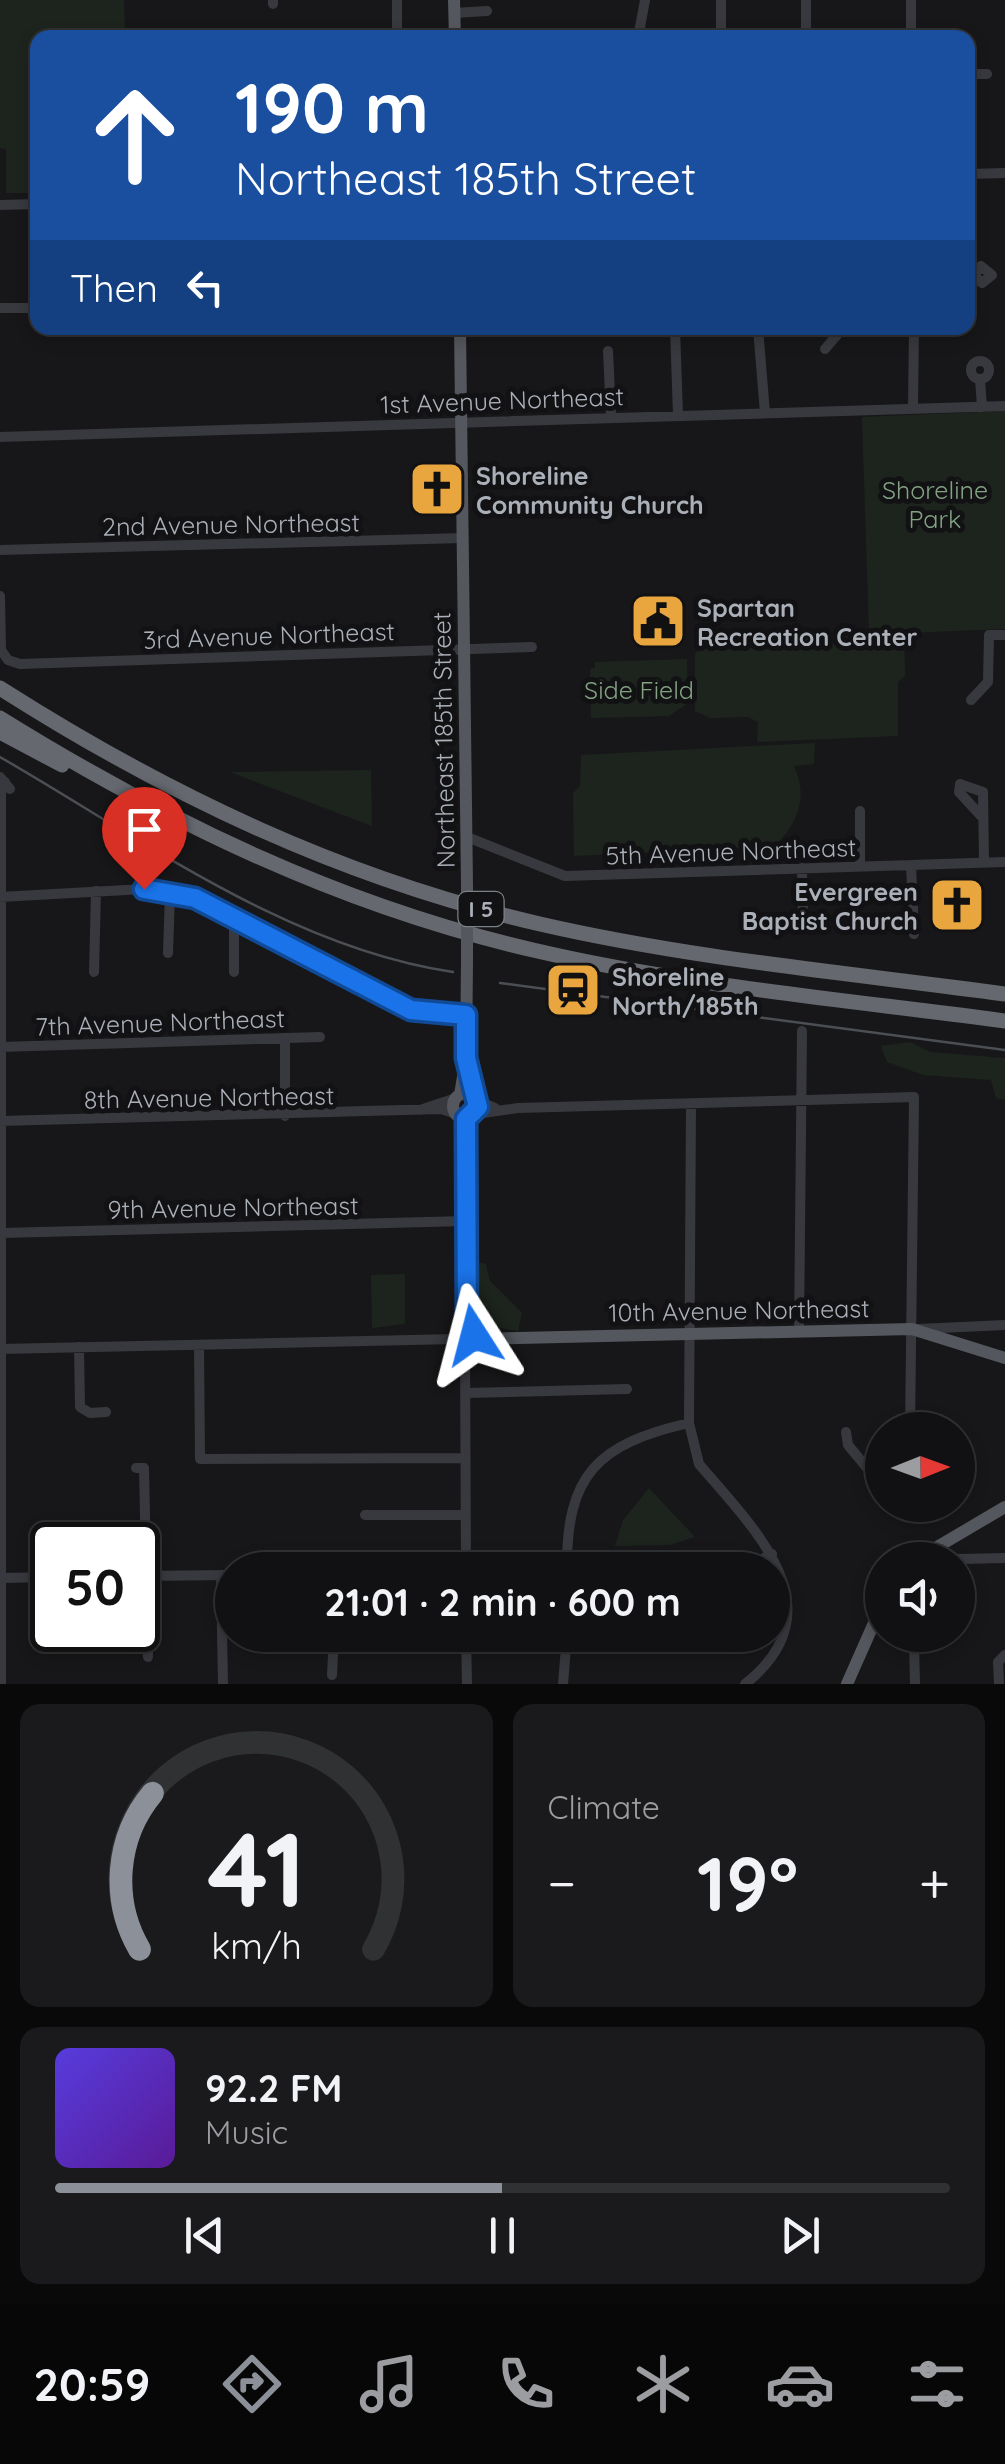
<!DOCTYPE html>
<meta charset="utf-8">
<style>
:root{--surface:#111113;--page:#1a1a1c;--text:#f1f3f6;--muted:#9c9da0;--line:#303133;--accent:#8c9099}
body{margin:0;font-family:Quicksand,sans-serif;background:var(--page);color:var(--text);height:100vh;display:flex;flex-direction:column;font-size:38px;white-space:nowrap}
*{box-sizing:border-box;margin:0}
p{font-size:32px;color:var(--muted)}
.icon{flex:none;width:55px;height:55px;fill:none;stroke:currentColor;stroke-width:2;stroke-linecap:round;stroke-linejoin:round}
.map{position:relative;height:1684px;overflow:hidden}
.side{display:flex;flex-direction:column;gap:20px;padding:20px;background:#09090a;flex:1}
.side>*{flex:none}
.guide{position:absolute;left:30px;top:30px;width:945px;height:305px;border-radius:20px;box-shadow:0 5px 15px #0003,0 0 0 2px var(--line);background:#1a4fa0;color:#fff;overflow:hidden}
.needle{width:65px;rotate:89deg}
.buttons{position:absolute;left:865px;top:1412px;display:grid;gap:20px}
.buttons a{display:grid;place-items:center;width:110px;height:110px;border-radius:50%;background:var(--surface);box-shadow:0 5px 15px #0003,0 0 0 2px var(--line);font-size:50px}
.speed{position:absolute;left:30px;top:1522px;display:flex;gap:20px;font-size:50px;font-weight:700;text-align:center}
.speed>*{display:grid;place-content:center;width:130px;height:130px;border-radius:50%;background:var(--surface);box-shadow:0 5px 15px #0003,0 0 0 2px var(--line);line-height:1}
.speed .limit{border:5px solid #111;border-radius:15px;background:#fff;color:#111}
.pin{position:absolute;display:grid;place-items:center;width:85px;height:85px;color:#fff;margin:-102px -42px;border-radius:50% 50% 50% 0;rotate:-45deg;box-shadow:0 0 10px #0007}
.pin .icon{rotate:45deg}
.me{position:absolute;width:110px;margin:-55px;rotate:351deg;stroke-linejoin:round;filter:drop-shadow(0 0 8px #0008)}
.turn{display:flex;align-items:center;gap:35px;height:210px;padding:0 40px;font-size:45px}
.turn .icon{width:130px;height:130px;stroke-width:2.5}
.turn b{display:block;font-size:70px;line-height:85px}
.then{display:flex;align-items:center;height:95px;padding:0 40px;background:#0003;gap:20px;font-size:38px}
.big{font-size:75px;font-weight:800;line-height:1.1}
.side .card{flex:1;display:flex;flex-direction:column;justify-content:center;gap:15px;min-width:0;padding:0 35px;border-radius:20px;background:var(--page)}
.side .dial{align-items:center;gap:0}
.dial svg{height:260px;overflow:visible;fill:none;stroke:var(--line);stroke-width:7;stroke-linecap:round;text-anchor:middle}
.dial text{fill:var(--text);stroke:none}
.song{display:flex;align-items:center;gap:30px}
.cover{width:120px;height:120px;border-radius:15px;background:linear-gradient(135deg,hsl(250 70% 55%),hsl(270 70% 35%))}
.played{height:10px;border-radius:5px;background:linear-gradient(90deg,var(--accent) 50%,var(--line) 50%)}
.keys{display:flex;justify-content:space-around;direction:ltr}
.heat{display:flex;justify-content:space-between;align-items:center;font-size:55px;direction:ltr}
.side .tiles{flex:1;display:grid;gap:20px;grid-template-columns:1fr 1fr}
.card:last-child{grid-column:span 2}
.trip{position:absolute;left:215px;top:1552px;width:575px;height:100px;border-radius:50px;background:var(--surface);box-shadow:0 5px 15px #0003,0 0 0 2px var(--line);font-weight:800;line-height:100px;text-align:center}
.tabs{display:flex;height:160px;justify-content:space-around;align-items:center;background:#070708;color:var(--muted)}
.tabs .icon{width:70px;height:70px}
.tabs .active{color:var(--accent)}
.tabs b{font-size:45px;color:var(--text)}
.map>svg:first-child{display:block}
.green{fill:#1d241e}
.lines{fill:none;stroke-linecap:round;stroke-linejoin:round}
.minor{stroke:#38393e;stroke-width:10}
.major{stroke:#54575d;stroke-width:12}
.highway{stroke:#65686f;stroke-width:15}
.tram{stroke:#4b4e53;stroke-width:2.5}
.major-bridge{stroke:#54575d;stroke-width:12}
.route-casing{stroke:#114b97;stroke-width:25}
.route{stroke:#1a73e8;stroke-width:18}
.labels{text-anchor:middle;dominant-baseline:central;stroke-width:10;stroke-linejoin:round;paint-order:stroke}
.shield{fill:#121214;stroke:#7c8087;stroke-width:2.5}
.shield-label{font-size:22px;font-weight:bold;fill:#aaafb8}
.street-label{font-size:25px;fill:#aaafb8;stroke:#121214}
.poi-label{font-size:25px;font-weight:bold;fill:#aaafb8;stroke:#121214;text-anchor:start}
.park-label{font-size:25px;fill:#82a282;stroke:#121214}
</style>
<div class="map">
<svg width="1005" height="1684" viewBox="0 0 1005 1684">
<rect width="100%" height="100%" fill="#171719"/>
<path class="green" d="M0,0H124L125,37L38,38L37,193H6V149L0,148Z
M1005,411V629L904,633L905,676L898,682V736L757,742L758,722L748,717L710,718L695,711V654L706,641L869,633L862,417Z
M687,659L688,703L669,716L591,718L590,669L595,668V662Z
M815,743L814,764L794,766C808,798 799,821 775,846L574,856L573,793L580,786L581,755Z
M371,770L372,826L230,772Z
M910,1042L930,1052L1005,1058V1100L996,1098L991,1080L923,1075L887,1062L881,1046Z
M474,1261L486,1264L490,1281L522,1313L518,1331L488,1326L477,1316Z
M405,1274V1324L372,1328L371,1275Z
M649,1488L695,1537L670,1545L615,1546L623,1520Z"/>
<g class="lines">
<path class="minor" d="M273,0V4
M397,0V38
M721,0V33
M806,0V38
M911,0V38
M454,13L487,11
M638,38L645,0
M968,74H987
M968,174L1005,173
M0,205L38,204
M968,275H974L981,266L992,275L982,283L974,275
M0,308H38
M675,328L678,415
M758,328L765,413
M825,349L837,335V328
M608,351L611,416
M971 370a9 9 0 1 1 18 0a9 9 0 1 1-18 0Z
M980,379L982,407
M913,407L914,328
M0,437L1005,406
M0,550L463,538
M0,596L1,650L8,660L20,664L532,647
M971,700L988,682L989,635H1005
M0,777L10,789
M860,811V866
M983,818L959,792L960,784L983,792L984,863
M467,837L565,876L1005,862
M911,865L914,934
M802,868L803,919
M0,897L144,889L195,898L390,1001L411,1010L466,1015
M168,953L170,893
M94,972L96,891
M234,972V917
M285,1038V1116
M1,1047L320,1037
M477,1100L495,1108
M691,1104L689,1423L699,1464C754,1529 840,1609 745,1684
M420,1110L456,1098
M476,1114L518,1108L914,1097L910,1430
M0,1121L441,1109L456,1114
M1,1233L466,1221
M918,1329L1005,1325
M799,1331L802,1031
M199,1345L200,1459L465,1458
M465,1345L466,1570
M79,1347L80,1407L90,1413L106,1412
M0,1349L456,1339
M465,1393L627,1389
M846,1432L848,1445L882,1486
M136,1468H144L148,1657
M365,1515H465
M916,1560L1005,1558
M567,1570C566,1475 597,1444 689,1423
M741,1570L772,1554
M221,1575L223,1684
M138,1576L232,1575
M0,1578L52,1577
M466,1635L467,1684
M914,1643L915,1684
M332,1675L334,1635
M1,1684V791L5,782
M563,1684L567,1635
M999,1684L998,1662L1005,1655"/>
<path class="major" d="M454,0L455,38
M460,328L467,885
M453 1106a13 13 0 1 1 26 0a13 13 0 1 1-26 0Z
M460,1095L466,1058L467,963
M467,1119V1327L473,1339
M467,1327L457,1331L456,1339L465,1345L473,1339
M473,1339L912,1329L1005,1358
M915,1560L1005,1507
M847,1684L882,1605"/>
<path class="highway" d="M0,688C168,795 344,879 540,924C692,959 850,973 1005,994
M0,718C166,821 341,906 533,950C687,986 848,1000 1005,1021
M0,732L62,765"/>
<path class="tram" d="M0,757C142,839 289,948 453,972
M500,983L1005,1050"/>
<path class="major-bridge" d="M467,963V885"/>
</g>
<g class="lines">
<g class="route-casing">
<path id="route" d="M144,889L195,898L411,1010L466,1015V1058L478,1107L466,1119L467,1326L474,1335"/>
</g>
<use href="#route" class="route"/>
</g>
<defs>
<g id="church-square" transform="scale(2.875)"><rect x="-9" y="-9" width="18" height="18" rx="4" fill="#e9a63f" stroke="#121214"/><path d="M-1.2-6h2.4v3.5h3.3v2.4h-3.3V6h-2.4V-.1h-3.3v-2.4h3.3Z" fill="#111"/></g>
<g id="civic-square" transform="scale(2.875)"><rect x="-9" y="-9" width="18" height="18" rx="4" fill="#e9a63f" stroke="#121214"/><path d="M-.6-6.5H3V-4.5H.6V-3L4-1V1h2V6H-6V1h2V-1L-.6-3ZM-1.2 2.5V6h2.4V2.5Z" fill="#111"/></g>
<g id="station-square" transform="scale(2.875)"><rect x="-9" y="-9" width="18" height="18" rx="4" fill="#e9a63f" stroke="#121214"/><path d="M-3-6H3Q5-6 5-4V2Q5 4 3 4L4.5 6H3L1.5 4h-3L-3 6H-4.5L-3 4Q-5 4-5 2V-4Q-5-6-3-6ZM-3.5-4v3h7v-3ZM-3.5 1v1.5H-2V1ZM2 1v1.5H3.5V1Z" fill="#111"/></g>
</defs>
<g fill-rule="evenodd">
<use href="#church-square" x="437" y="489"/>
<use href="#civic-square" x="658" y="621"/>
<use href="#church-square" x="957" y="905"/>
<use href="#station-square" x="573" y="990"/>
</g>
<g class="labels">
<rect class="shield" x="458.5" y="892" width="45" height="34" rx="8"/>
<g class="shield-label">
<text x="481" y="909">I 5</text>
</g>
<g class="street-label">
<text transform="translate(502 400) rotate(-2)">1st Avenue Northeast</text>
<text transform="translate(231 524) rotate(-1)">2nd Avenue Northeast</text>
<text transform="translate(269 635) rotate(-2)">3rd Avenue Northeast</text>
<text transform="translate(443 740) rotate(-91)">Northeast 185th Street</text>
<text transform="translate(731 851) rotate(-2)">5th Avenue Northeast</text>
<text transform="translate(160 1022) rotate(-2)">7th Avenue Northeast</text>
<text transform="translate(209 1097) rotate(-1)">8th Avenue Northeast</text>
<text transform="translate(233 1207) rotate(-1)">9th Avenue Northeast</text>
<text transform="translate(739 1310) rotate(-1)">10th Avenue Northeast</text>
</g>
<g class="poi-label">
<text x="476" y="475">Shoreline<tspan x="476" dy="29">Community Church</tspan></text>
<text x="697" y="607">Spartan<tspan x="697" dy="29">Recreation Center</tspan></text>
<text x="918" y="891" text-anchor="end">Evergreen<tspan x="918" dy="29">Baptist Church</tspan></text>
<text x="612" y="976">Shoreline<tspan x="612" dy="29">North/185th</tspan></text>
</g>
<g class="park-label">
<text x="935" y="489">Shoreline<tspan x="935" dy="29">Park</tspan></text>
<text x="639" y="689">Side Field</text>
</g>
</g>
</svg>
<div class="buttons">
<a><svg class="needle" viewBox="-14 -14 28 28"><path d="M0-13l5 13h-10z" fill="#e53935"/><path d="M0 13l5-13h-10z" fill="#9c9da0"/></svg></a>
<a><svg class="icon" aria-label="sound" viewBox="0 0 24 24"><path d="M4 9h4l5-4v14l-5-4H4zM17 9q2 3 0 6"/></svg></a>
</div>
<div class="speed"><div class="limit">50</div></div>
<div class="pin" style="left:144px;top:889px;background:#d93025"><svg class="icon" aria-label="arrive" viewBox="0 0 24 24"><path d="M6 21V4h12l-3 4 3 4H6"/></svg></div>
<svg class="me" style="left:474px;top:1335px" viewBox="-20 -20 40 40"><path d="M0-17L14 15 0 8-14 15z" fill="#1a73e8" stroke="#fff" stroke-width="4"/></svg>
<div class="trip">21:01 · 2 min · 600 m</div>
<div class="guide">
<div class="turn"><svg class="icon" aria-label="ahead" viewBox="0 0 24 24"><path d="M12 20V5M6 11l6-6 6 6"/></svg><div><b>190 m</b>Northeast 185th Street</div></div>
<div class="then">Then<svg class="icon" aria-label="left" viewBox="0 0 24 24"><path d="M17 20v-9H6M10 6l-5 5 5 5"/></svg></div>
</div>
</div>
<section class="side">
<div class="tiles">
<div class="card dial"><svg viewBox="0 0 100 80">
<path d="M14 69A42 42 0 1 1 86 69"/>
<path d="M14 69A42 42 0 0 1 18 21" stroke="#8c9099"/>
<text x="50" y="56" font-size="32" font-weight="700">41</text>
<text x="50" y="72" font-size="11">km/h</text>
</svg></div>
<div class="card"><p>Climate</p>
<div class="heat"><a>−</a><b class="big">19°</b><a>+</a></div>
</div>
<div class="card">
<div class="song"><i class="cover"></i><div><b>92.2 FM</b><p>Music</p></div></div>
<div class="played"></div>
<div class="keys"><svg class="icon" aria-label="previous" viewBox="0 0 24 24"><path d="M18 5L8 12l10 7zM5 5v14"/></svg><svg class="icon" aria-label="pause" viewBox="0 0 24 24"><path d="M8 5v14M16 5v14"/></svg><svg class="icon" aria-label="next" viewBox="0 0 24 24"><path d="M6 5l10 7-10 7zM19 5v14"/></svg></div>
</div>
</div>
</section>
<nav class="tabs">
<b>20:59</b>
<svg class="icon active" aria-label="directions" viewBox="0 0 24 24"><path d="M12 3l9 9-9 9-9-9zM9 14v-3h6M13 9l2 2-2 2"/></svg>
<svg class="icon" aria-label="music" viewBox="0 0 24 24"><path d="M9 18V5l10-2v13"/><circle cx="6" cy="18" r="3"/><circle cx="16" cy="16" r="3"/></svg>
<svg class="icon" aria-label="phone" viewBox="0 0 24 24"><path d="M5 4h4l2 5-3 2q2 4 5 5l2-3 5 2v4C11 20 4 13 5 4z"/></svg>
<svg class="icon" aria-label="climate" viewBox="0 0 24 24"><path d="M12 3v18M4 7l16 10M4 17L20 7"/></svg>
<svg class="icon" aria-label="car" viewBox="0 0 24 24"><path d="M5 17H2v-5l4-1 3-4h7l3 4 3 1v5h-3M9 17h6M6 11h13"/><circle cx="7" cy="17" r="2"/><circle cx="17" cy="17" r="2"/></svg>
<svg class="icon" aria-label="filters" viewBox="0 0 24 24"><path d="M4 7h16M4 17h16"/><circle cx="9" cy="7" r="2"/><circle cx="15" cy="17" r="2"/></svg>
</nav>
